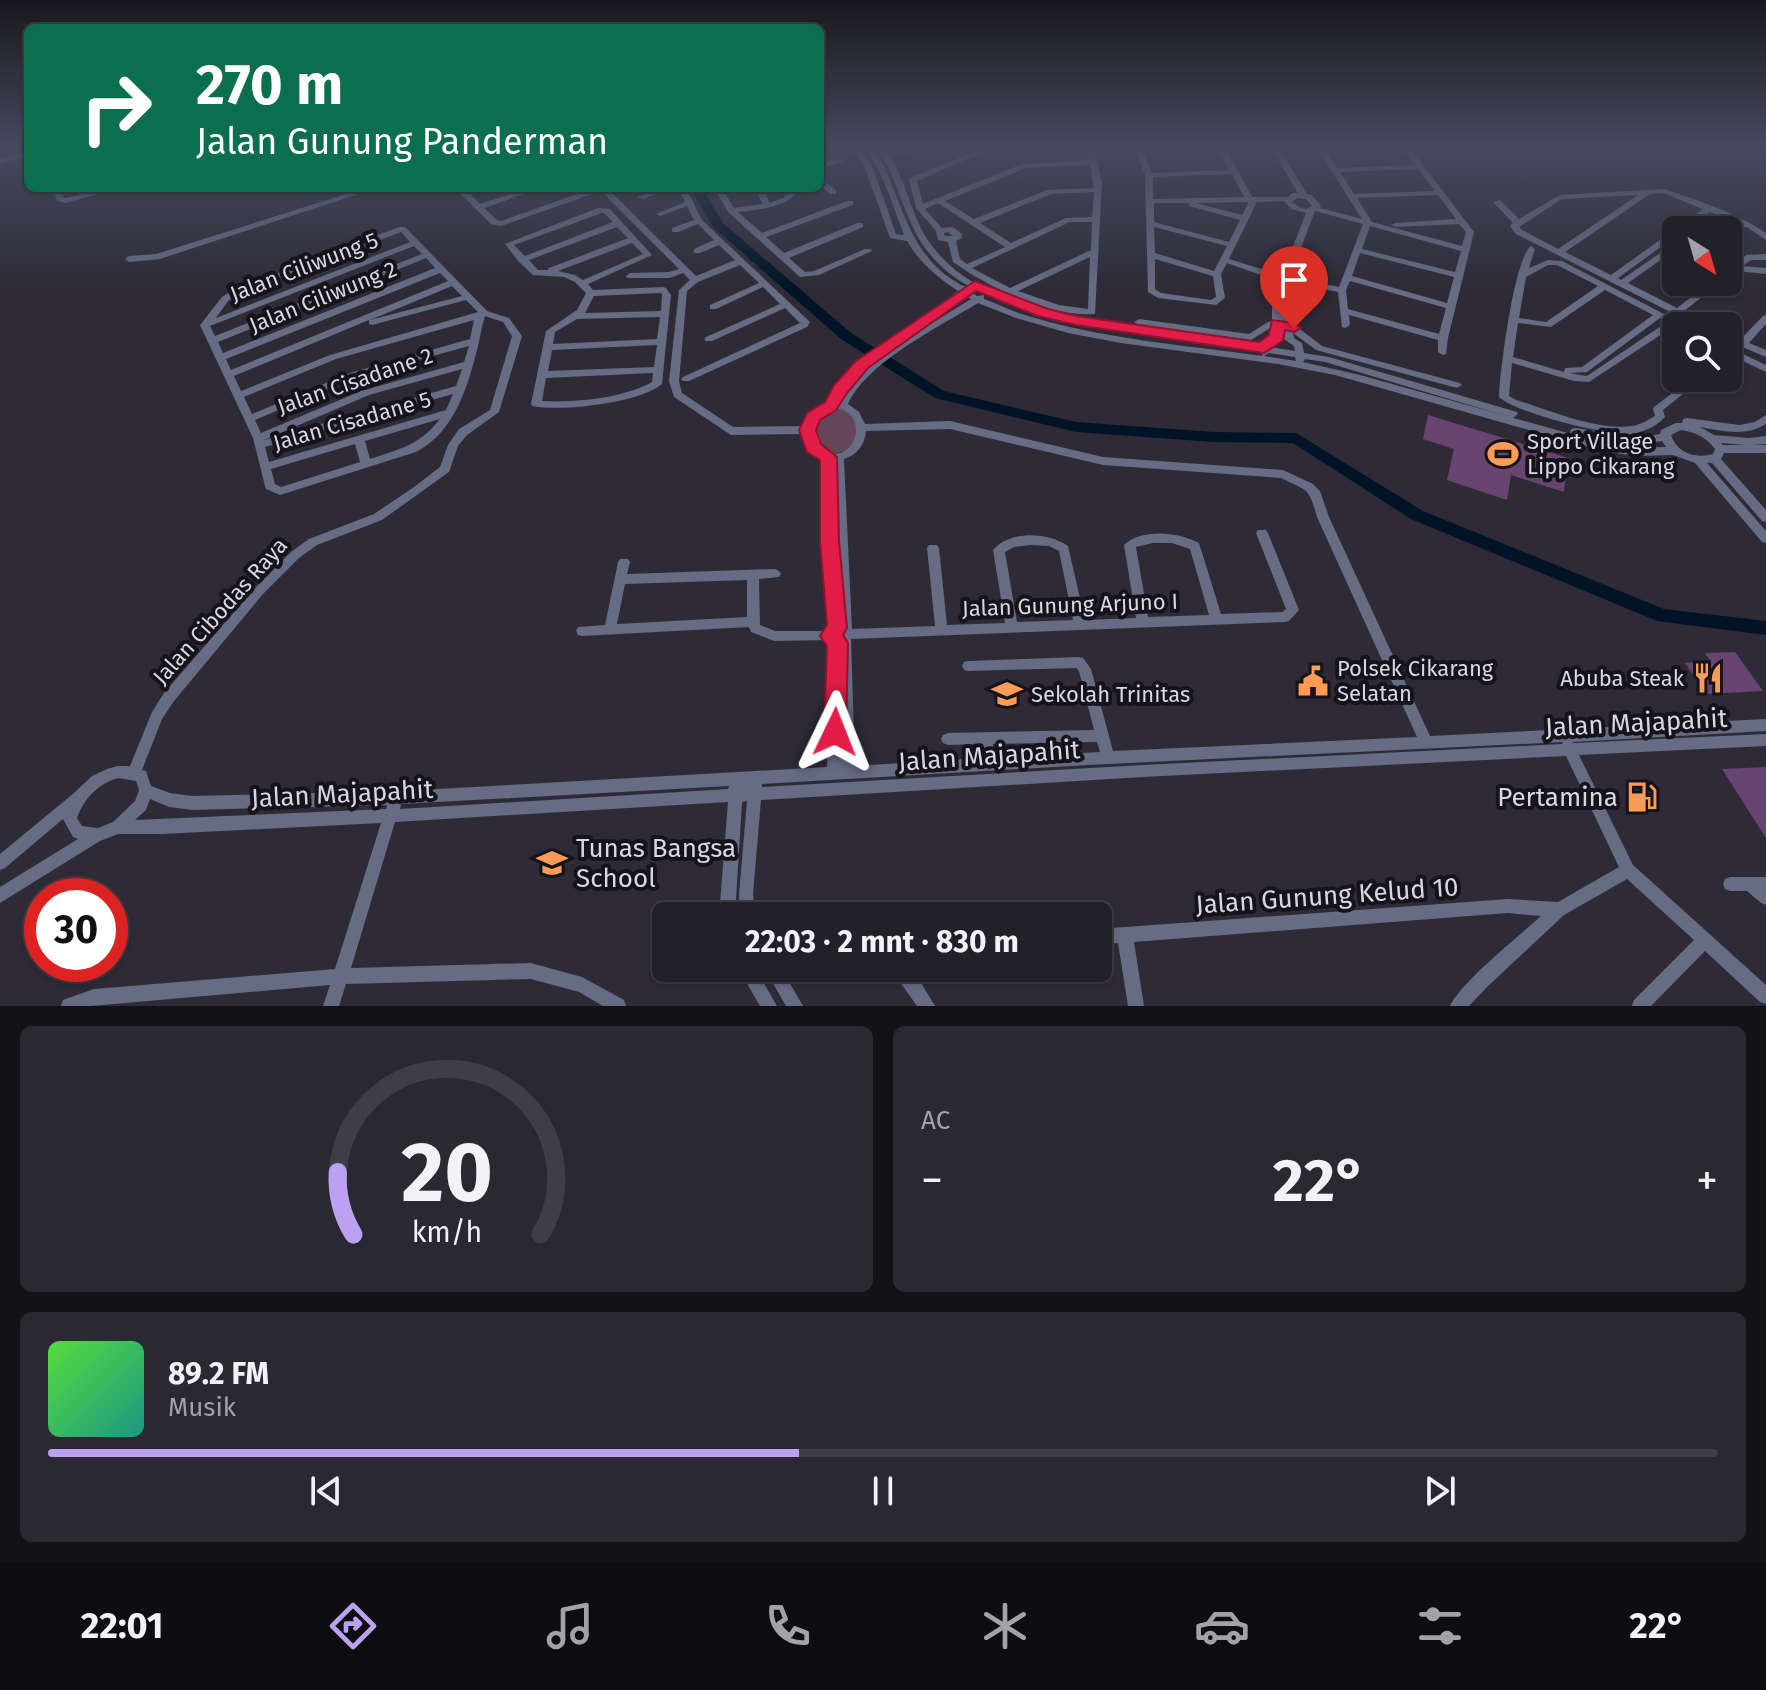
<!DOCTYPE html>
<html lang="id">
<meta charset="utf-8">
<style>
:root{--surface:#222029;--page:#2a2831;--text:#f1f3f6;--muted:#a2a3a8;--line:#3f3e46;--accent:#bca0f2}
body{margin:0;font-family:"Fira Sans",sans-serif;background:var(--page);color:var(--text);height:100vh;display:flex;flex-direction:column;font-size:30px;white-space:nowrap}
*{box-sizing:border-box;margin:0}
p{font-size:26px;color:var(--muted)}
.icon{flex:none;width:44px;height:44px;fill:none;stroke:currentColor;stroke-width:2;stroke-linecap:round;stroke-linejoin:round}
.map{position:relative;height:1006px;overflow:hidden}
.sheet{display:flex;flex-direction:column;gap:20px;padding:20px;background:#131217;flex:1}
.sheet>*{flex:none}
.banner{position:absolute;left:24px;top:24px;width:800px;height:168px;border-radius:12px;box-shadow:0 2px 6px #0004,0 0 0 2px var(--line);background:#0b6e4f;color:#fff;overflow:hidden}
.needle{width:52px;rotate:143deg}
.tools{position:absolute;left:1662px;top:216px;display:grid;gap:16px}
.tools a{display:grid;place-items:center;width:80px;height:80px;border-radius:12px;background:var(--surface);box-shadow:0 2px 6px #0004,0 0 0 2px var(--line);font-size:40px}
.speed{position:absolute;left:24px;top:878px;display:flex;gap:16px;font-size:40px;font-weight:700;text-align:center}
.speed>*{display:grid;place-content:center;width:104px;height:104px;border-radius:50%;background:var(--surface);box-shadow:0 2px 6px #0004,0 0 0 2px var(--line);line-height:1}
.speed .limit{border:12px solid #d22;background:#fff;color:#111}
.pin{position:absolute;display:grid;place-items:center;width:68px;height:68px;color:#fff;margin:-82px -34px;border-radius:50% 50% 50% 0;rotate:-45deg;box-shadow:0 0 8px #0007}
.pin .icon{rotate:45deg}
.me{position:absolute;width:88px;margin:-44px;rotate:2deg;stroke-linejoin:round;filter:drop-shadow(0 0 6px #0008)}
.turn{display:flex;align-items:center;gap:28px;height:168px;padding:0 40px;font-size:36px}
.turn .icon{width:104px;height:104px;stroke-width:2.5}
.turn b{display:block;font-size:56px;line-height:68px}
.big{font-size:60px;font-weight:700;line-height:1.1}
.sheet .card{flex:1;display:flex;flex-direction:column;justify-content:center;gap:12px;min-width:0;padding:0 28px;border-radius:12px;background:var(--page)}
.sheet .dial{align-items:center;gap:0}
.dial svg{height:208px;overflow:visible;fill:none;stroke:var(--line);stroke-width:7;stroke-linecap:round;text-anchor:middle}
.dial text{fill:var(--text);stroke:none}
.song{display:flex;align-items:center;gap:24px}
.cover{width:96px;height:96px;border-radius:12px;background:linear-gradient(135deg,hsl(110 70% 55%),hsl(170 70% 35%))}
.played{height:8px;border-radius:4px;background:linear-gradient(90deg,var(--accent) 45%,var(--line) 45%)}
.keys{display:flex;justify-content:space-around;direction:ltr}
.heat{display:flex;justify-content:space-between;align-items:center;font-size:44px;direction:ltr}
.sheet .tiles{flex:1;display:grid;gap:20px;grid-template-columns:1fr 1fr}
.card:last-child{grid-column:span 2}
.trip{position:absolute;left:652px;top:902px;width:460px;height:80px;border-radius:12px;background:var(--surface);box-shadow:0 2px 6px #0004,0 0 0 2px var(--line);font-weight:700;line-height:80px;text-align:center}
.tabs{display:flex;height:128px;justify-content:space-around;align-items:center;background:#0e0d10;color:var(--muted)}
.tabs .icon{width:56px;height:56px}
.tabs .active{color:var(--accent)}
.tabs b{font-size:36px;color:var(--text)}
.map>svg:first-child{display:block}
.green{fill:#644658}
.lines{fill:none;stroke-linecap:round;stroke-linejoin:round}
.river{fill:#011427;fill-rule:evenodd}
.building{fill:#674570}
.minor{fill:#656c83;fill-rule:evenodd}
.route{fill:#e11d48;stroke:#92132f;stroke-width:2}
.labels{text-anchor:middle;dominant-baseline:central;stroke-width:8;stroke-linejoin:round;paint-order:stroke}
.street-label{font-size:22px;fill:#d9d7df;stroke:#16141a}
.poi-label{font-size:22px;fill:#d9d7df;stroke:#16141a;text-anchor:start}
.near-street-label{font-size:26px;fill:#d9d7df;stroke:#16141a}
.near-poi-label{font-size:26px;fill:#d9d7df;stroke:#16141a;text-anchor:end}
</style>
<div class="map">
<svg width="1766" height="1006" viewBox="0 0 1766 1006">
<rect width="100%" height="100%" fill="#2e2b37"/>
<path class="green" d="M832,406L856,415C866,446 850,454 822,454L808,430L820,411Z"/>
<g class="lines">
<path class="river" d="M690,188H702L723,223L851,333L944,391L1076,422L1214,432L1296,433L1423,511L1664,609L1766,621V635L1657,621L1411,519L1293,443L1214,442L1076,432L935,398L841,339L714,228Z"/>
</g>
<path class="building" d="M1428,415L1568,458L1564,492L1511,475L1507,500L1447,480L1454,449L1423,439Z
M1735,652L1763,691L1706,694L1685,663L1711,662L1705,653Z
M1766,767V838L1722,769Z"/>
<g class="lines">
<path class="minor" d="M851,148H859L873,168L896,234L904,235L884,181L866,148H874C902,194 905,249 953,280C960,284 962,287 970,287C943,272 923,251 911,223C899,197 893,171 877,148H885C907,178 910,218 933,247C979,308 1076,318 1146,329C1184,334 1223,340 1261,346L1264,340L1272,336V327L1251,340L1139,325L1134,322L1139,319L1249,334L1268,322L1272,321V290L1266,289L1260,277L1261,275L1227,263L1221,274L1225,298L1216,305L1158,298L1148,292L1145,175L1134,148H1209L1205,150L1143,151L1152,173L1230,170L1218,148H1226L1252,197H1289L1292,193H1298L1271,148H1279L1307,194L1312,195L1321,206L1320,208L1362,219L1317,148H1325L1337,168L1415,165L1402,148H1410L1474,232L1448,338L1446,354L1443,355L1438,352V340L1349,315L1350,325L1345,328L1342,327L1338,292L1300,284L1298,290L1289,293L1292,323L1322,346L1460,383L1462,385L1457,388L1316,350L1293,333L1294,338L1302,343L1304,353L1329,357L1517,412L1518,414L1513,418L1325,362L1305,359L1303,362L1360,375L1571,434L1570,432L1571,429L1575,428L1639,437L1660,434L1661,430L1676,423H1682L1683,419L1687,418L1739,425L1755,422L1766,415V424C1746,437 1722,431 1700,427L1714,435L1749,438L1766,436V444L1753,445H1766V453H1724L1721,459L1766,510V522L1762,521L1712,463H1707L1766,531V543L1762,542L1695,463L1673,455L1635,456L1603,451L1335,375L1278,364L1121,343L1068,333L1016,318L978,303C939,327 867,362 848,404L859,412L865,424L950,421L1103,457L1283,470L1313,484L1320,491L1329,517L1430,736L1766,719V731L1572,742L1574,743L1766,734V746L1579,755L1633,865L1766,985V1004L1760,1002L1705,951L1651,1006H1632L1634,1000L1694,940L1627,879L1564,915L1486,988L1469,1006H1450C1461,982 1519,936 1541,916L1508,913L1134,942L1144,1006H1128L1118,943L1098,945V929L1508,899L1558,902L1619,867L1566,756L1143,777L761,800L753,894L756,916H740L739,894L747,801L742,802L735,916H719L728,802L395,822L351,968L531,963L582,977L624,1000L626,1006H603L579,992L531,979L346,984L339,1006H323L330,985L91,1006H61L63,1000L94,989L335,969L381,823L163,834H118L100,841L0,903V887L78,839L73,837L63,819L5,868L0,870V854L74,793L92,776L107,769L118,766H130L152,712L164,693L255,588L291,552L309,539L374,514L414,487L440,467L448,445L459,429L490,410L512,336L503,322L485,316C482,325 480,337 478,346C468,386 455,432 416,452L280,495L266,489L265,486L253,438L200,325L222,297L233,290L399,227H405L487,311L509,318L522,336L499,412L467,435L458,446L449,472L382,520L317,545L299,558L263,594L174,701L162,719L142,770L146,771L151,786L170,793L192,796L392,791L397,788L402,791L827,767L833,640L774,641L751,632L749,627L582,636L578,635L576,631L578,627L605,625L618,562L620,559H628L630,562L627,574L775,569L779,571L781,574L779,577L759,579L760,625L775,631H833L824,541V459L811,450L804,434L731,435L674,397L669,381L679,290L690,280L683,273L670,278H627L626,276L630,273L669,272L679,269L601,191L501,226L491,224L455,188H464L480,204L529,188H541L484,208L497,220L501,221L594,188H607L696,276L735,260L719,245L700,253H694V249L714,240L698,224L678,232H672V228L694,220L687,206L660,216L656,214L685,202L678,188H686L702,220L810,322L807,327L689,381H683L681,379L683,377L800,323L785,308L712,341H706L704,339L706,337L780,304L763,287L716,309H710V305L759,283L740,265L698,282L687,291L679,381L682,393L733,427L804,426C808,414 815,406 828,402L837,387L859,363L958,291C937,277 920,263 907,241L890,238L865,168ZM1418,169L1435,191L1354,194L1340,172ZM1232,174L1244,197L1153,199V177ZM1438,195L1456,219L1395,223L1391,225L1395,227L1459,224L1466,232L1462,246L1372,222L1357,198ZM1297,198L1306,199L1312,206L1306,209L1301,208L1292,202ZM1284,201L1291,209L1306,213L1283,272L1273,269L1268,271L1229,259L1256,204L1255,202ZM1247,202L1248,204L1242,215L1196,203ZM1154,203H1189V206L1240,220L1229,242L1154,222ZM1315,211L1363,224L1339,287L1297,278L1291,274ZM1370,226L1461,251L1455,272L1362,249ZM1154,227L1227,246L1214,271L1155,253ZM401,232L410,242L216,318L228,301L239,294ZM414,246L422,254L215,336L210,326ZM1360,253L1454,277L1447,303L1352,276ZM426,258L435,268L223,353L218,342ZM1155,259L1213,276L1216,297L1211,300L1161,293L1155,289ZM440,273L448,281L231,370L226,359ZM1274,275L1289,279L1291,286L1284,288L1273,285L1269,278ZM1350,281L1446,308L1439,334L1348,309L1346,290ZM452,286L462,296L370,320ZM970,287L1003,303L1076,324L1260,352L1263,356C1183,345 1102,339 1025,315C1011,311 998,304 984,299V295L977,296L970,291ZM964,295L971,299L898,344L860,373L865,367ZM466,300L478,312L330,355L241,391L234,376L369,320V324L372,325ZM474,320L470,339L350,373L252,414L244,397L336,359ZM1281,328H1283L1284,339L1294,346L1295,351L1270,347L1271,344L1282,337ZM469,346L464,362L361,391L261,433L255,420L356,377ZM1269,353L1295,357L1296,361L1264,356ZM462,369L456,386L264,440L369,395ZM453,394L446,410L269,462L265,447ZM835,408C873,414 853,466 826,451C820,448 816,442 814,436C812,421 821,410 835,408ZM440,419C420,445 400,449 370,459L365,441ZM950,429L1103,465L1281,478C1308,491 1309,488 1317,517L1417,737L1113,751L1091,669L1083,658L1079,657L968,661L964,662L962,666L964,670L968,671L1076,668L1079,671L1094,730L948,733L943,735L941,739L943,743L948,745L980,744V758L855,766L851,639L1285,622L1289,621L1299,610L1268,533L1266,530H1258L1256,533L1286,609L1282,612L1221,614L1199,543C1179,532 1141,528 1124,545L1136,618L1085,620L1068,546C1048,532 1010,530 993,550L1005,623L947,625L939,548L937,545H929L927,548L935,626L852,629L844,459C857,455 865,445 866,431ZM1681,430C1695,432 1706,437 1715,449L1713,454C1695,459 1677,453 1671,435ZM1577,436L1639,445L1662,441L1666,447C1633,448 1609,445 1577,436ZM1721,443L1745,445H1723ZM355,444L360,462L281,487L275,484L271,469ZM1153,543H1172L1190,549L1209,615L1148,617L1136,547ZM1031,545L1049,546L1059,551L1073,620L1017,622L1005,552L1014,547ZM747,580V617L617,624L625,584ZM841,632L845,637L836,638L837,636L835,633ZM1097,742L1100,752L993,758V744ZM1563,742L1562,744L1143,765L762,787V784L1088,765ZM118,778L136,781L139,790L135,801L113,822L98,828L82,826L77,818C84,798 98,784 118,778ZM729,786L728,789L400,809L401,804ZM150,799L169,807L192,810L387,805L386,809L135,820L146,810Z
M892,148H901L905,150L910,148H921L904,155Z
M983,148H993L917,181L923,204L1022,164L1089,160L1086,148H1094L1102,182L1095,314C1051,318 988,287 953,262L948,242L938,240L936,231L916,208L909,180L910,178ZM1090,165L1094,188L1047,190L974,219L945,201L1026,168ZM1094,192L1092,217L1066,218L1011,243L980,223L1051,194ZM938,203L1005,247L967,264L960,259L956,241L962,238V234L953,227L942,228L925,209ZM1070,222H1092L1091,250L1010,288L972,268ZM948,232L953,236H945L944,233ZM1090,257L1088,309L1059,305L1018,291Z
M25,152H28V156L0,164V160Z
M839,158L843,160L842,162L820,169V164Z
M820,179L836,190V194H830L820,185Z
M53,188H61L64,198H66L106,188H119L66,203L57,201Z
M365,188H377L160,259L129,262L125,259L129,256L156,254Z
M659,188H670L644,199L637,197Z
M714,188H722L734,208L763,204L754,188H762L770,203L783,198L794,188H802C786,208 762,209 738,212L762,233L847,201H853V205L766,237L784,253L857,223H863V227L789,258L805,272L814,271L865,249H871L872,251L819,275L800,277L729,213Z
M1664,189C1695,199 1739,214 1766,233V240L1747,227L1726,230H1693L1697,228L1739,224L1710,212L1684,230H1676V236L1618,278L1621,280L1676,242V249L1628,283L1677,308L1711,282H1721L1684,311L1710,326H1698L1516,234L1510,226L1513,223L1493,202L1500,200L1519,219L1560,195ZM1663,193L1703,209L1611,275L1565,252L1650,194ZM1638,195L1558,249L1522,230L1519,227L1562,199Z
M598,208L610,209L652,255L588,284L593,290L663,287L666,288L671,295L662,384C640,403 561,412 532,406L531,404L546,331L577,310L586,293L575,282L564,277L533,275L519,262L505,244ZM602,213H604L613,222L525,256L514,245ZM617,227L628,238L549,268L548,270H538L529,260ZM632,243L643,254L583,280L575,275L558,271ZM661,293L662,295L661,311L585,313L594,296ZM660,317L657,339L553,344L555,332L577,319ZM657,345L654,367L548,371L552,350ZM653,373L652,382C624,398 574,403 542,401L546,378Z
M1531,246L1535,249L1529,268L1548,260L1562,261L1687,326H1674L1589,382L1574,381L1512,363L1509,396L1516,400C1550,410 1596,431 1632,426C1640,425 1648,420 1655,416L1653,409L1654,407L1692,378H1703L1663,410L1665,417C1657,426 1644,432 1632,434C1608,436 1516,413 1499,397C1500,371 1514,259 1531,246ZM1548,265H1557L1598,286L1546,322L1519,318L1526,277ZM1605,290L1653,315L1582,367L1565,368L1564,372L1513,357L1518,323L1551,327ZM1660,318L1667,322L1587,376L1569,373L1587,372Z
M1766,254V260H1751L1743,266L1766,268V274L1737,271L1728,277V270L1746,255Z
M1766,315V324L1749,343L1766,350V357L1728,341V334L1741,339L1763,316Z
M1728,347L1766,365V372L1728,354Z
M1730,877H1766V905L1761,903L1747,891H1730L1725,889L1723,884L1725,879Z
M738,968H755L777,1006H760Z
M764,968H781L803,1006H786Z
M896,968H912L935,1006H917L900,982Z"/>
</g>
<linearGradient id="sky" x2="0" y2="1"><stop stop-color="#19181e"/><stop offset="0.51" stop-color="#464a5e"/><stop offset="1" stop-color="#464a5e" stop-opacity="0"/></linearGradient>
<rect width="1766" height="289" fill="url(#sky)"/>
<path class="route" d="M975,281L1048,309L1076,316L1259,342L1269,335L1272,320L1294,323L1301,328L1294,332L1285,330L1283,341L1264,353L1076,325L1038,316L976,291L868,368L847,393L836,410L820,420L816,430L821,444L837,457L839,541L847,628L843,635L848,643L846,732L843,739L835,742L827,739L824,732L827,646L820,636L827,625L820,541V460L807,452L799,430L807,413L825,402L834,385L856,361Z"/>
<defs>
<g id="stadium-bare" transform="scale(2.4)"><path d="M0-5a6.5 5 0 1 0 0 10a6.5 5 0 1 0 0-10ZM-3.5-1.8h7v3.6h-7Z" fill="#fe9c57" stroke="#16141a" stroke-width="2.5" paint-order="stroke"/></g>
<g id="restaurant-bare" transform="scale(2.4)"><path d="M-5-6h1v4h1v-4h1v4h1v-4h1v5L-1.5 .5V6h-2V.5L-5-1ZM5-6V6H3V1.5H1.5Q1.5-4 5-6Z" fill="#fe9c57" stroke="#16141a" stroke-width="2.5" paint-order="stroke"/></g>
<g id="civic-bare" transform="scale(2.4)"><path d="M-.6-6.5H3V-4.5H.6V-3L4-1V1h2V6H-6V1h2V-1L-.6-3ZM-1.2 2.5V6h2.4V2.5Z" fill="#fe9c57" stroke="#16141a" stroke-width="2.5" paint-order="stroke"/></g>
<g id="school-bare" transform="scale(2.4)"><path d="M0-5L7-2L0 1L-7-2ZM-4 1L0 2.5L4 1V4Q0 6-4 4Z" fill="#fe9c57" stroke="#16141a" stroke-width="2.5" paint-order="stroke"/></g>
<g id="fuel-bare" transform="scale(2.4)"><path d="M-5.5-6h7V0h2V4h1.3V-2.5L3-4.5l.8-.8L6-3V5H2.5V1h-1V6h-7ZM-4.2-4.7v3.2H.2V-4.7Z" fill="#fe9c57" stroke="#16141a" stroke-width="2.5" paint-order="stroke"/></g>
</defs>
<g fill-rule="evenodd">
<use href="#stadium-bare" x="1503" y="454"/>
<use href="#restaurant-bare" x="1708" y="678"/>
<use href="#civic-bare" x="1313" y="681"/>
<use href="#school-bare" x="1007" y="694"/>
<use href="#fuel-bare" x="1642" y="797"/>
<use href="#school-bare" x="552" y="863"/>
</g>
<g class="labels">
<g class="street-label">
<text transform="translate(304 267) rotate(-21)">Jalan Ciliwung 5</text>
<text transform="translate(323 297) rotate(-22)">Jalan Ciliwung 2</text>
<text transform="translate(355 381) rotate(-19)">Jalan Cisadane 2</text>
<text transform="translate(352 421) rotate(-16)">Jalan Cisadane 5</text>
<text transform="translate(1070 605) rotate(-2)">Jalan Gunung Arjuno I</text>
<text transform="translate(220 611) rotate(-48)">Jalan Cibodas Raya</text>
</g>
<g class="poi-label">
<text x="1527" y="441">Sport Village<tspan x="1527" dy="25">Lippo Cikarang</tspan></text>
<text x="1337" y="668">Polsek Cikarang<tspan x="1337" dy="25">Selatan</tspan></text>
<text x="1684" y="678" text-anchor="end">Abuba Steak</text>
<text x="1031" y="694">Sekolah Trinitas</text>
</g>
<g class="near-street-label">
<text transform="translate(1636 723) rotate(-3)">Jalan Majapahit</text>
<text transform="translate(989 756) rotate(-4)">Jalan Majapahit</text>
<text transform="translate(342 794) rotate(-3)">Jalan Majapahit</text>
<text transform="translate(1327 896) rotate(-4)">Jalan Gunung Kelud 10</text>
</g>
<g class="near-poi-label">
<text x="1618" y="797">Pertamina</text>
<text x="576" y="848" text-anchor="start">Tunas Bangsa<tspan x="576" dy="30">School</tspan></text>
</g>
</g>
</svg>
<div class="tools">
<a><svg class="needle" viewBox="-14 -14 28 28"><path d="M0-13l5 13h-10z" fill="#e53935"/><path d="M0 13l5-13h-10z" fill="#a2a3a8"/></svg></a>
<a><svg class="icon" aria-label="search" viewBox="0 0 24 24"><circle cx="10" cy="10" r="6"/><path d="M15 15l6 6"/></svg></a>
</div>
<div class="speed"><div class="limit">30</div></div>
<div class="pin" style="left:1294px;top:328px;background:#d93025"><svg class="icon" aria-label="arrive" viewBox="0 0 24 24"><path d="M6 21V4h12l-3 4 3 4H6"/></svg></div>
<svg class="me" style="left:835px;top:732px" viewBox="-20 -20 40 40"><path d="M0-17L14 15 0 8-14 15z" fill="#e11d48" stroke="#fff" stroke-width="4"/></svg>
<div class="trip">22:03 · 2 mnt · 830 m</div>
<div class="banner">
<div class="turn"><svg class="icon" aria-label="right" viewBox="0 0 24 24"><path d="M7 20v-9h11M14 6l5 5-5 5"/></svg><div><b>270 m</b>Jalan Gunung Panderman</div></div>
</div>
</div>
<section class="sheet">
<div class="tiles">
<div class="card dial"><svg viewBox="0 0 100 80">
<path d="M14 69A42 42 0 1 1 86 69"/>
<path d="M14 69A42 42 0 0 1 8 45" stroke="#bca0f2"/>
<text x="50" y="56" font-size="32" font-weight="700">20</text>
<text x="50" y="72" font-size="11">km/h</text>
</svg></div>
<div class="card"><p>AC</p>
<div class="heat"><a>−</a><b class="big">22°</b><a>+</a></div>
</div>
<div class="card">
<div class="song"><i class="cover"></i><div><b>89.2 FM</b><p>Musik</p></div></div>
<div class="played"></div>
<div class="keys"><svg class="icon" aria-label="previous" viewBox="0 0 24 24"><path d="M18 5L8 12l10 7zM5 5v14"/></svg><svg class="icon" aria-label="pause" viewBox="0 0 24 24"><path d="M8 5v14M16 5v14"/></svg><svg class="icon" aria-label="next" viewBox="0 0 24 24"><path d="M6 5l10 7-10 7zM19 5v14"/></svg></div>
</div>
</div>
</section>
<nav class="tabs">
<b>22:01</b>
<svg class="icon active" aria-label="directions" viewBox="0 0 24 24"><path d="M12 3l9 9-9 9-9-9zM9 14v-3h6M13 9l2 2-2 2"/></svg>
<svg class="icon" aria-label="music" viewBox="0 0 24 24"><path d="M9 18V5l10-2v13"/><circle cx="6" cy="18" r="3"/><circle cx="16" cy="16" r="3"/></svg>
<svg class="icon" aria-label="phone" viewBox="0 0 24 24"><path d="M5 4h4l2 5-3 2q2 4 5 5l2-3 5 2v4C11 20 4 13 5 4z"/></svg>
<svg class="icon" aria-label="climate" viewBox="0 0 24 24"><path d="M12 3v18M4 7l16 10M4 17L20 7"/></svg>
<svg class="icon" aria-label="car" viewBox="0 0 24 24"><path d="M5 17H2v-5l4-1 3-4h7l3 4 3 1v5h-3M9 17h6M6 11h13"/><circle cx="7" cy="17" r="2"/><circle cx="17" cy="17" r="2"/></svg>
<svg class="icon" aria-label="filters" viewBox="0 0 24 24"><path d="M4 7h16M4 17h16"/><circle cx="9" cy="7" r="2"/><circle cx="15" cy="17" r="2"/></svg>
<b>22°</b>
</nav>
